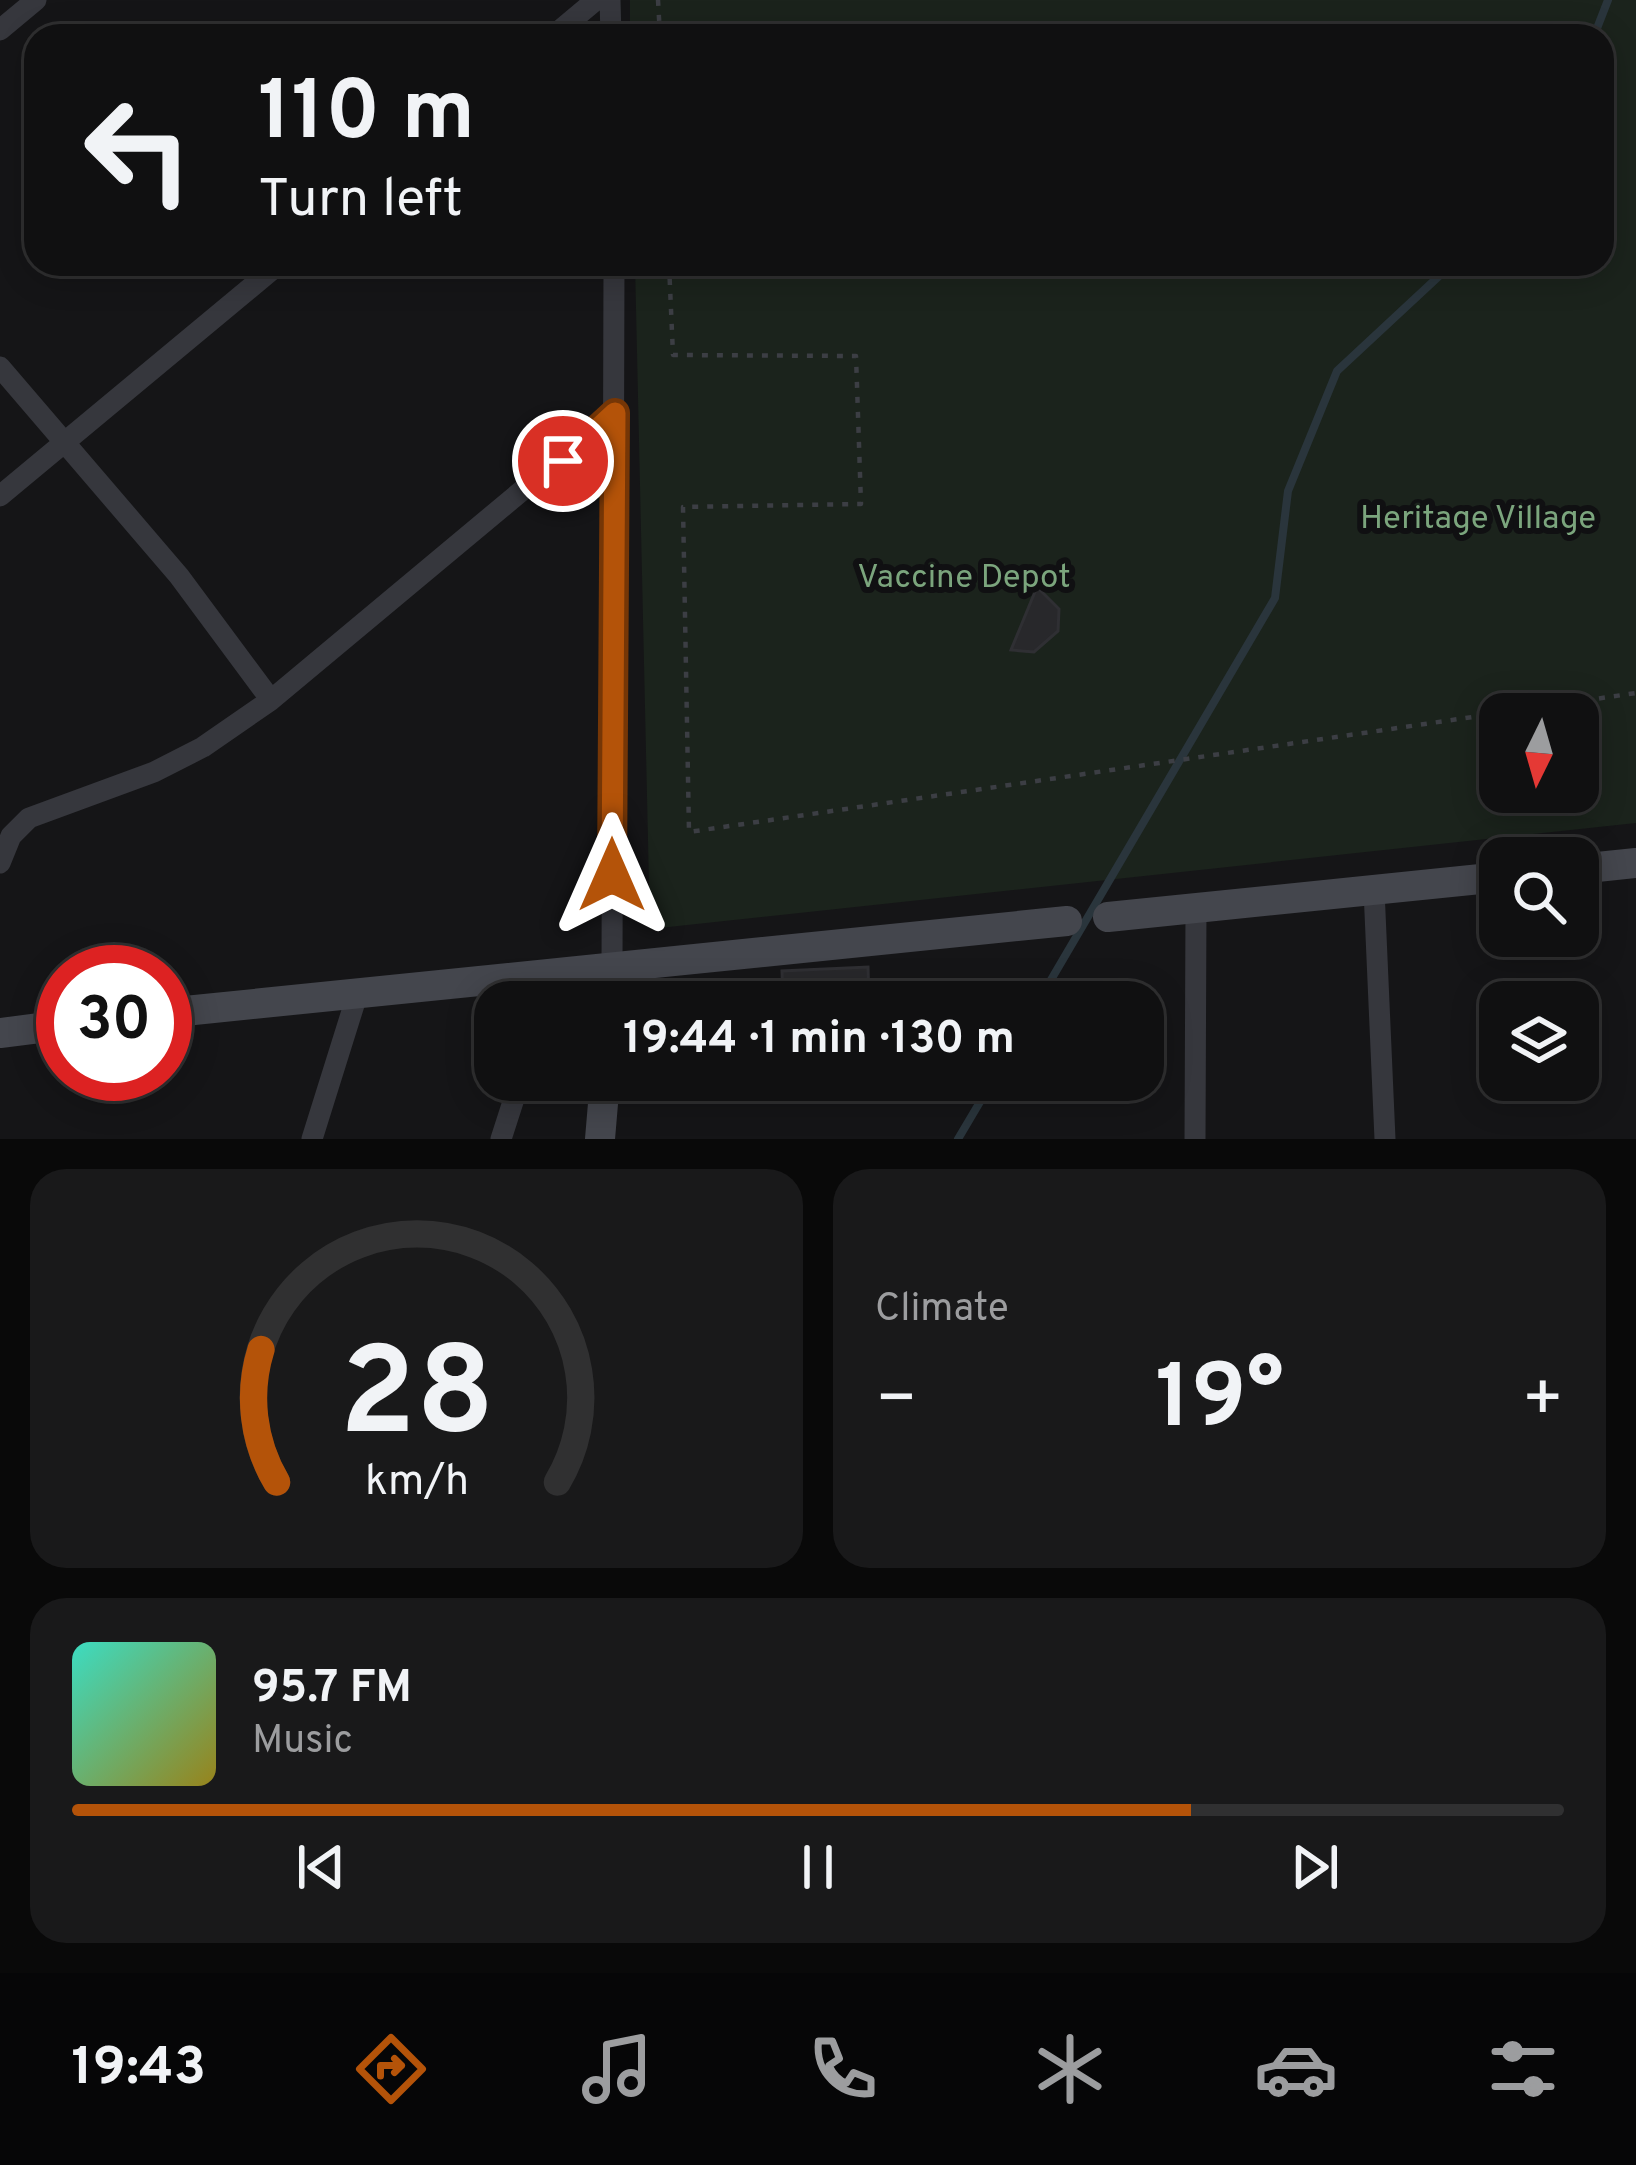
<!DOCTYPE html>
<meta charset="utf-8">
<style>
:root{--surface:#101011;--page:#19191a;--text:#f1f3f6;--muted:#9c9d9f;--line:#303031;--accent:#b45309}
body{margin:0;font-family:Overpass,sans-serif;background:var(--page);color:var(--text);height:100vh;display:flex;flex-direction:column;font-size:45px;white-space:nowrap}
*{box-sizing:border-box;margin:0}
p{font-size:39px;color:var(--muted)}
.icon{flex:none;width:66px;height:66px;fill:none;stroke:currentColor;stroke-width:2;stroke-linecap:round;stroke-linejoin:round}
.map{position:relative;height:1139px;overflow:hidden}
.details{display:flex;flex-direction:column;gap:30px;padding:30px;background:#090909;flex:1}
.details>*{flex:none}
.guide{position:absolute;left:24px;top:24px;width:1590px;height:252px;border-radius:36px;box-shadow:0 6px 30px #0003,0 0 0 3px var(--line);background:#101011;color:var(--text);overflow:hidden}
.needle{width:78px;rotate:185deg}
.buttons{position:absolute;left:1479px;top:693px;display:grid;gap:24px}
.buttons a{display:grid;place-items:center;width:120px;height:120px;border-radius:24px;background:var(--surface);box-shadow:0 6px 30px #0003,0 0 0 3px var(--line);font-size:60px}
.speed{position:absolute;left:36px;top:945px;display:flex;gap:24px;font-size:60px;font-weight:700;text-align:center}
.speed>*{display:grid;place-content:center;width:156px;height:156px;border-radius:50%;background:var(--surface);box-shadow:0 6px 30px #0003,0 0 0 3px var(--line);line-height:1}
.speed .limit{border:18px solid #d22;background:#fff;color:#111}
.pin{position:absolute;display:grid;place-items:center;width:102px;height:102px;color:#fff;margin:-51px;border:6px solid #fff;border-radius:50%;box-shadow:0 3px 12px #0007}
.me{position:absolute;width:132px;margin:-66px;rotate:0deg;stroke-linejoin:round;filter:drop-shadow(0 0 9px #0008)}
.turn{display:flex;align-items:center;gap:42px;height:252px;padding:0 36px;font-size:54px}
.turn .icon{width:156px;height:156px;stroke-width:2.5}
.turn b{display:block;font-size:84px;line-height:102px}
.big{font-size:90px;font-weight:700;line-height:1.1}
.details .tile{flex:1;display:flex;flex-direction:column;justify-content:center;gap:18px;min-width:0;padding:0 42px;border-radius:36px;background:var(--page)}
.details .dial{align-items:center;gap:0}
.dial svg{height:312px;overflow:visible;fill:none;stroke:var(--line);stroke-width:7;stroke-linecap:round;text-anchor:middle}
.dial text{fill:var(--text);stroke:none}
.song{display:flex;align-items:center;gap:36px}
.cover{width:144px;height:144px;border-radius:18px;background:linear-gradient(135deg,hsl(170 70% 55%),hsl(50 70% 35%))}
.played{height:12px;border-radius:6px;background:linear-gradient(90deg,var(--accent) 75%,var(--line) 75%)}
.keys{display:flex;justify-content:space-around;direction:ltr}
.heat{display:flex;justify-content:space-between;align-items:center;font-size:66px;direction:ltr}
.details .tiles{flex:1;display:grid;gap:30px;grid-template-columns:1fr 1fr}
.tile:last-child{grid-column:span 2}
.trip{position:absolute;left:474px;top:981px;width:690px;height:120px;border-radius:36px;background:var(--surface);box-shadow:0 6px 30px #0003,0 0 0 3px var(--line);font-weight:700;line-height:120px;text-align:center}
.tabs{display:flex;height:192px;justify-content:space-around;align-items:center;background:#060607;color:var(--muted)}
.tabs .icon{width:84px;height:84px}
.tabs .active{color:var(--accent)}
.tabs b{font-size:54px;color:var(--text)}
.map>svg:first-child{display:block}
.green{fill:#1b231c;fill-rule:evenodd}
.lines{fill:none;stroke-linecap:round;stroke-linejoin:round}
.stream{stroke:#2a353c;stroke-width:8}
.building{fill:#28282b;stroke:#2f2f33;stroke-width:3}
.path{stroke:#3c3e44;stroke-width:4.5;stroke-dasharray:6 9;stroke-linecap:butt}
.street{stroke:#36373d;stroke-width:21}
.secondary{stroke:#44464d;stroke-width:30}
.route-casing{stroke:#753606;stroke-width:30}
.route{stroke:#b45309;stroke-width:21}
.labels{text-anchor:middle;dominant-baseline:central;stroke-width:12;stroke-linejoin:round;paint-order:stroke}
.park-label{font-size:33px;fill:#7ba57d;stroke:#101012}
</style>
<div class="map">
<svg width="1636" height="1139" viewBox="0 0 1636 1139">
<rect width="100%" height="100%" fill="#151517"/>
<path class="green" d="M630,0H1636V823L650,929L635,264H1602V36H630ZM1500,714H1578V792H1500Z"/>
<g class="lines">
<path class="stream" d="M1594,36L1608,0
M1038,1002L1275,598L1288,491L1337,371L1452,264
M958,1139L993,1080"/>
</g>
<path class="building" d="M1037,587L1059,609L1058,631L1034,652L1011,650Z
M868,967L869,1002H783L782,971Z"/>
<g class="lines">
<path class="path" d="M658,0L660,36
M669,264L673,355L856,356L861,504L683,507L689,832L1636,693"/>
<path class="street" d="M610,0L611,36
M0,30L36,0
M553,36L596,0
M0,367L179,576L271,700
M0,496L279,264
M0,863L11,836L29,818L154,772L203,747L271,700L615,413
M1374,890L1385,1139
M612,968L614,264
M542,1002L548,973
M312,1139L358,992
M501,1139L520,1080
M1195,1139L1196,908"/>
<path class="secondary" d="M1578,869L1636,863
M1108,917L1500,877
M610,1002L612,968
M165,1013L1067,921
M0,1033L63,1025
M600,1139L605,1080"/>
</g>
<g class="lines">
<g class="route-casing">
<path id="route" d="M563,461L615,413L612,875"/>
</g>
<use href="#route" class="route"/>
</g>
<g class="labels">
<g class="park-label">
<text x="1478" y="520">Heritage Village</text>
<text x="964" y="579">Vaccine Depot</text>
</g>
</g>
</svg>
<div class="buttons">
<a><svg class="needle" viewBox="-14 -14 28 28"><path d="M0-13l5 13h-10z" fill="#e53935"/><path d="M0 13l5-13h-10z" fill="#9c9d9f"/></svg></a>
<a><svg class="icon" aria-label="search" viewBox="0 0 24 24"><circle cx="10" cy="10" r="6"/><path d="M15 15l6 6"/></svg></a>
<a><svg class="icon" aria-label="layers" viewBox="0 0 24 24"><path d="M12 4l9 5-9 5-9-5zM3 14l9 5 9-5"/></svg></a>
</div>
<div class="speed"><div class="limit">30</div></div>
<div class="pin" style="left:563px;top:461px;background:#d93025"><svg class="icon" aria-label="arrive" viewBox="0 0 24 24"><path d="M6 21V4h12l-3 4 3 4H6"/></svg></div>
<svg class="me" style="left:612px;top:875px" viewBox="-20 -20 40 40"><path d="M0-17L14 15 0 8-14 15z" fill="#b45309" stroke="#fff" stroke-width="4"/></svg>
<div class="trip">19:44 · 1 min · 130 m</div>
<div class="guide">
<div class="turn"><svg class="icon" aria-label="left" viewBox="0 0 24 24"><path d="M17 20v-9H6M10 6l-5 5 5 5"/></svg><div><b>110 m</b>Turn left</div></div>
</div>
</div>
<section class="details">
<div class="tiles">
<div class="tile dial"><svg viewBox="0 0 100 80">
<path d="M14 69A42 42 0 1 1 86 69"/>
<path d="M14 69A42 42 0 0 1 10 35" stroke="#b45309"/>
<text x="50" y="56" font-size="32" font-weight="700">28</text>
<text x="50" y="72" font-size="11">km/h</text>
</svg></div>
<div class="tile"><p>Climate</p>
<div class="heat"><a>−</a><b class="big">19°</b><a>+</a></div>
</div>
<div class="tile">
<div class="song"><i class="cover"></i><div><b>95.7 FM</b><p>Music</p></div></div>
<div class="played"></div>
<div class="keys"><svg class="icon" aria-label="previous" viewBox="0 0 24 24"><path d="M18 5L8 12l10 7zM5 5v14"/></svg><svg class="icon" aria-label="pause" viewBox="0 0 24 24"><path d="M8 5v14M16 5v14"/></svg><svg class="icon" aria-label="next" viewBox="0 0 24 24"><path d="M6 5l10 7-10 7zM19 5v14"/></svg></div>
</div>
</div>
</section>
<nav class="tabs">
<b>19:43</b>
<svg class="icon active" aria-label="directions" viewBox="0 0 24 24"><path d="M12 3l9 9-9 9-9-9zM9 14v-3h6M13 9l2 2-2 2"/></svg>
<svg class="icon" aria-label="music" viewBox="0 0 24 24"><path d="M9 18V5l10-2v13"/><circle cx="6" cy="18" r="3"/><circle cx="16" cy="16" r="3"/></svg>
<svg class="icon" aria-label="phone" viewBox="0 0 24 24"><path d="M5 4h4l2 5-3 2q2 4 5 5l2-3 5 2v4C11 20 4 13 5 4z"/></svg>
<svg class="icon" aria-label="climate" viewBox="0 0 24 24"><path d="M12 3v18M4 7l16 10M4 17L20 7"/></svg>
<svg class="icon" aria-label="car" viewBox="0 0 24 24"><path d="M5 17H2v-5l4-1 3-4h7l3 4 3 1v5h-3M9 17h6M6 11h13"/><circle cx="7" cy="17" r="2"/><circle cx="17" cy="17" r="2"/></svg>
<svg class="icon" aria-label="filters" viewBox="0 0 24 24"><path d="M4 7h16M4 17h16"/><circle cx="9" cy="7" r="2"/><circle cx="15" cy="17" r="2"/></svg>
</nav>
